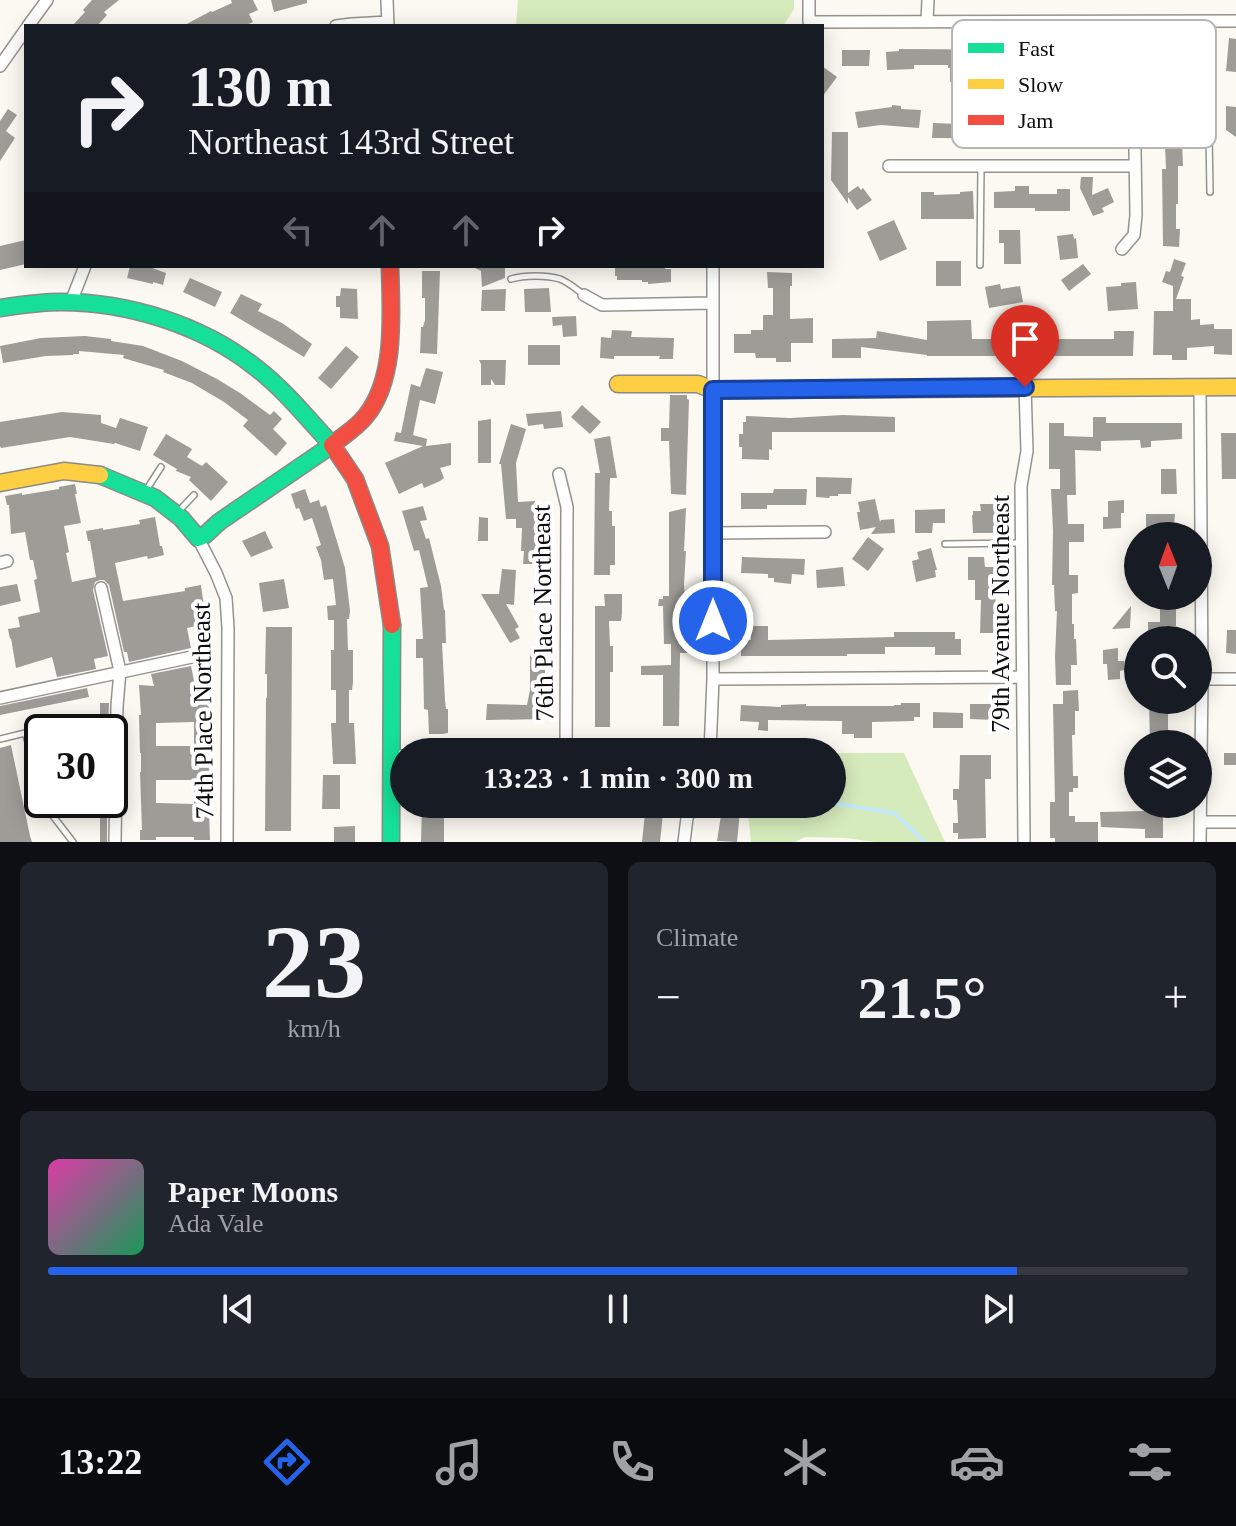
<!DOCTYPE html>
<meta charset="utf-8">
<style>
:root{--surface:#171b24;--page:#20242c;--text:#f1f3f6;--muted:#9ea1a6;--line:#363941;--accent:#2563eb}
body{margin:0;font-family:Georgia,serif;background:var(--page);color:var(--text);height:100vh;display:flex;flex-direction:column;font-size:30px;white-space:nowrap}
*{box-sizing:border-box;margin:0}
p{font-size:26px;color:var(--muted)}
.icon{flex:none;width:44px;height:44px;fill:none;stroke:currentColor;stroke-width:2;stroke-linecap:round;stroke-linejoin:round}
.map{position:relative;height:842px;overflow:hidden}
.panel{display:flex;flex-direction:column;gap:20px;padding:20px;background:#0d0f14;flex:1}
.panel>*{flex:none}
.hud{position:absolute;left:24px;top:24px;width:800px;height:244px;border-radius:0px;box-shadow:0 4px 20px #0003;background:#171b24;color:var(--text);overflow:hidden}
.needle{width:52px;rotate:359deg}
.tools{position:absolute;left:1124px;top:522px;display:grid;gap:16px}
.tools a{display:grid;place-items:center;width:88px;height:88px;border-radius:50%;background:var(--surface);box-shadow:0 4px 20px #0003;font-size:40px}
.speed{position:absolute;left:24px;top:714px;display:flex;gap:16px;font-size:40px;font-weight:700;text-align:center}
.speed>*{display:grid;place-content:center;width:104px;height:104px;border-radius:50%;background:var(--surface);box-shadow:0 4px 20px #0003;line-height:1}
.speed .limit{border:4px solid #111;border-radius:12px;background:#fff;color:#111}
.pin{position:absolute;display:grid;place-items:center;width:68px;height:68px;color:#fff;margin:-82px -34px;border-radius:50% 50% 50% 0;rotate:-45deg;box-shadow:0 0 8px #0007}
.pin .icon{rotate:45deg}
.me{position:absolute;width:88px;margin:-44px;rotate:0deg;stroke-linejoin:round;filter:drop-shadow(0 0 6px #0008)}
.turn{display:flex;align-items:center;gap:28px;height:168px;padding:0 32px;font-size:36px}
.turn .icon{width:104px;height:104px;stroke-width:2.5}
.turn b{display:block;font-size:56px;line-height:68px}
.lanes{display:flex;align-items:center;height:76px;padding:0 32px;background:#0003;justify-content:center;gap:40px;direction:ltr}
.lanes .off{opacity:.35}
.big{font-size:60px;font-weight:800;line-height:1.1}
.panel .widget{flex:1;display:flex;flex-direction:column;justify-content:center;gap:12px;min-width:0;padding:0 28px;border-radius:12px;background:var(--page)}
.panel .dial{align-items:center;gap:0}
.dial b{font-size:104px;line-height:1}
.song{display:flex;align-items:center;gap:24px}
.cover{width:96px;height:96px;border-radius:12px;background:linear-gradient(135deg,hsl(320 70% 55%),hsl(150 70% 35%))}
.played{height:8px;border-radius:4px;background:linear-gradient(90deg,var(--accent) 85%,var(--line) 85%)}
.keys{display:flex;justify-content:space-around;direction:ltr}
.heat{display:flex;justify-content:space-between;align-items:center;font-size:44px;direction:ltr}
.panel .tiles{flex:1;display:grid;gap:20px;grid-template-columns:1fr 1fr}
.widget:last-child{grid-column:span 2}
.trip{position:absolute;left:390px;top:738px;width:456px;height:80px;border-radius:40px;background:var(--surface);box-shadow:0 4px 20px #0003;font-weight:800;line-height:80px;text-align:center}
.dock{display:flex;height:128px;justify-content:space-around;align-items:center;background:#090b0e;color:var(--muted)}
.dock .icon{width:56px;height:56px}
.dock .on{color:var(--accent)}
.dock b{font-size:36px;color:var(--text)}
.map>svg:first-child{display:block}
.forest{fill:#d6ebbc}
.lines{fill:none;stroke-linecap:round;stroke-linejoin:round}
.stream{stroke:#c4e8f9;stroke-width:4}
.building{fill:#9e9c97;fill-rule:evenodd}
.lane-casing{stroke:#949390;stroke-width:8}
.street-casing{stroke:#949390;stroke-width:14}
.fast-casing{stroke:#8b8a86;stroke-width:19}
.slow-casing{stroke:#8b8a86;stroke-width:19}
.jam-casing{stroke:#8b8a86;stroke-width:19}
.lane{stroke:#fefefd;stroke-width:5}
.street{stroke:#fefefd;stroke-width:11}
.fast{stroke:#16e098;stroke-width:16}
.slow{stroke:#ffcf43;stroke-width:16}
.jam{stroke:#f24e42;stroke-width:16}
.route-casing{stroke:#184099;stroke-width:20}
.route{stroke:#2563eb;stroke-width:14}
.labels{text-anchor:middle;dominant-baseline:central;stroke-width:8;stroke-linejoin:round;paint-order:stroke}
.street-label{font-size:26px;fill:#0d0d0d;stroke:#fff}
.key{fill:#fff;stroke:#b6b6b6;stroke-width:2}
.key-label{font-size:22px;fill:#0d0d0d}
</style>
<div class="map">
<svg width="1236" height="842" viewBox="0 0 1236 842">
<rect width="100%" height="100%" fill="#fbf9f1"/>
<path class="forest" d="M518,0H794V9L783,26H516Z
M832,753H904L945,842H875L846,838L805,837L795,842H751L747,804H832Z"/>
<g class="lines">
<path class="stream" d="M832,803L894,813L925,842"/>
</g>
<path class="building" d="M92,0H119L104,12L107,15L97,26H72L85,12L83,10Z
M231,0H253L258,10L249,14L253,22L244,26H183L211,11L212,12L232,3Z
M271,0H307V3L274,12Z
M1229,38L1236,39V72L1226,71Z
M899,49L1059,50L1116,52L1115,79L1113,86H1111L1113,126L1098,127V119L1087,118V93H1076V75H1071V73L1058,72V68H1052V66L964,65L963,81L950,82V68H948V65H914V69L887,70L886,52L899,51Z
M842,50H870L869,66H842Z
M1163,50H1180L1179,85H1183L1182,126H1203L1204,140H1182L1183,166H1178V204H1176V229H1180L1179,247L1163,246L1162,169H1166L1164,120L1165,78L1163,77Z
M822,66L837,77L822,97Z
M892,105L901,106V109L921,110L919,128L881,125L858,128L855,112L892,107Z
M1226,106L1236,107V137L1226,130Z
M8,109L17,115L6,131L15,138L0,161V121Z
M933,123L958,124L1078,123V139L932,138Z
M832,132H848V193L858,186L861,190L863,188L872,200L857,210L848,197V204L831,180Z
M1081,177H1093L1092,195L1108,188L1114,202L1102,208L1104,212L1093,216L1080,188Z
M1015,186H1029V194H1057V189H1070V211H1035V208H994V192L1015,191Z
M973,191L974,219H921V192H934V195L960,194V192Z
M894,220L907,249L880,261L867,232Z
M999,230H1020L1021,264H1004V243H999Z
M1073,234L1074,239L1076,238L1078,258L1060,260L1057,236Z
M26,240V264L0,270V246Z
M1174,259L1186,263L1181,276L1184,277L1176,299H1191V320L1200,319V325L1214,324V329H1232V355L1214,354V346L1187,348V360H1172V355H1153L1154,311H1173V286L1162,282L1166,271L1170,272Z
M936,261H961V286H936Z
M1083,264L1091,274L1069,291L1061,280Z
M130,266H147L166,273L163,285L153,282V284L127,278Z
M471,266H505V278L482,287L481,271Z
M615,266H665V269H671V282L648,284V282H642V280H617V276H615Z
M422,271H440L437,354L420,353L421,327H423L425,320V298H422Z
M767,272L792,273V286H790V319L813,318V343H791V362H776V358H756L755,353H734V334H751V330H763V315H773V288H768Z
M190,278L222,292L215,307L183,292Z
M1136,282L1138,309L1108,311L1106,287L1121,286V283Z
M1000,284L1001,289L1020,286L1023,302L989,308L985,287Z
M341,288L357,289L358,319L340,318V307H336V296H340Z
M549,288L551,312H525L524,289Z
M506,289L505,311H481L482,290Z
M241,294L262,304L258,311L282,323L312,344L304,357L230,313Z
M576,316L577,336L563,337L562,325L553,326L552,317Z
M971,320L972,339H1114V331H1134L1133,356H927V355L861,347V358H832V339L876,338L877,331L927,340V321Z
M612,330L632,331L631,337L674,338L673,359H659L660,356H614V359L600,358L601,337L611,338Z
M85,336L111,339V341L143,346L182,361L217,379L240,393L270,415L274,411L282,419L273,429L287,443L276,456L243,426L248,420L224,402L192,383L163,372L164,370L123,358L124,355L79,351V354H73V355L46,356L3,363L0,346L41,338Z
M528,345H560V365H528Z
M346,346L359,357L331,389L318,378Z
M479,360H506L505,385H495L491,379V385H481V364Z
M426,368L443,372L435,404L420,400L413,435L427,439L426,446L451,443V465L440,468L444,478L440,481L424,488L422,483L399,494L385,463L423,446L394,441L396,432L401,433L411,384L420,387Z
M670,395H687V399L689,400L686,495L671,494L669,441H661V428H669Z
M582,405L601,422L590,434L571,417Z
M561,411L563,427L544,429L543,424L528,426L526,414Z
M62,412L101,415V423L116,428L120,418L148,427L140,451L115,443L114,444L70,437L1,448L0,446V422Z
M843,415L895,417V432H772V450L769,449V460L742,459V447H739V434H743V422H746V416L790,418Z
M1093,417H1106V423H1182V439L1151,441V447L1141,448L1140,440L1101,441V451L1075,450L1076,495H1067L1068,524H1084V542H1069V575H1078V593L1072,594V624H1074V639H1076L1077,665H1071V685H1056L1055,657L1057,611H1055L1054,585H1052L1053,531L1051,489H1060V469H1049V423H1064V436L1093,437Z
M491,419V463H478V421Z
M511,424L526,429L516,463L518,502L535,501L536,507H541L542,518H538L539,536L541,537L540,564H523L524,551H521L522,528H516V519H506L501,464H499Z
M1221,433H1236V479H1222Z
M166,434L192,449L187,457L202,466L206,462L228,482L211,501L189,480L191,477L176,471L177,469L153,455Z
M610,436L617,478H610L609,511H612V526H615V565H610V575H594L595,473H600L594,439Z
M1161,469H1176L1177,494H1161Z
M816,477L852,478L851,494H838V496H830L829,498L816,497Z
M75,484L77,494H75L81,523L64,526L69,552L66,553L72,582L96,577L90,541H88L86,531L103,528V530L140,524L139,520L155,517L160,546H162L164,555L148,559L147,556L115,563L123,601L185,591V588L201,585L205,614L207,613L209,623L187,628L191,648L129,662L127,652H124L109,585L104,580H100L95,582L93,590L108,656L94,659L96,669L57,677L52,657L16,668L11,638L10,639L8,629L20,627L18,617L40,612L34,580L37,579L33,560H30L25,532L11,534L9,505H7L5,496L22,493V495L59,489V487Z
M305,489L310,503L319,500L321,507L326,505L345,568L350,611L349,619H347L348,650H353V682L352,690H349V723H354L356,764H333L331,723H336V690H331V650H334V620H328L327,606L336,605L333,579L324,580L321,560L316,547L321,545L312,518L304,521L299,508L296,509L291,494Z
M774,489H807L806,505H767V509H741V493H773Z
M875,499L880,522L881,520L894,519L895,533L871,534L876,527L860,530L857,512H860L858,502Z
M1124,500V513H1121V528L1103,529V517H1108V501Z
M980,504H995L996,527H993V533H973L972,515H973V511H981Z
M423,506L427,520L420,521L426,539L429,538L441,586L444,610H445L446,643H442L445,700L446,709H448V733L442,734H429L428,710L424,709L423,658H416V639H423L420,588L428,587L419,550L414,551L402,511Z
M686,508L684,551H686L684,585L685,599H687V608H685L687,653H680L679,726H663V675H641V666L671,665V644H664L663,606H658L659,599H663V596H669V512Z
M945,509V523H933L932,533H915V510Z
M1146,514H1175L1173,536H1157V528H1146Z
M479,517L488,518V541H478Z
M265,531L273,548L251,557L242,541Z
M868,537L884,549L868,571L852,559Z
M931,548L937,570H935L936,577L916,582L912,561L919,559L917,552Z
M742,557L805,559L804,575L792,574L791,584L774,582V578H768V574L741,573Z
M968,557H984L985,567H995L996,633H980L981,600H975V580H968Z
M843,567L845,586L817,588L816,570Z
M502,569L516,570L514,605L506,604L519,627L515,629L520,638L510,643L481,594H499Z
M284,579L289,608L263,612L259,583Z
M17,584L21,601L0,606V587Z
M604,594H622V613L621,621H609L610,646H613V672H610V727H595V606H605Z
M1160,600L1176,601V626H1165L1166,640H1148V622H1160Z
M1131,606L1130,628L1112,629Z
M751,626H768V640L894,637V632H955V639H961V655H935V647H885V654H847V656H741V640H751Z
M266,627H292L291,831H265L266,698H267V674H265Z
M1227,630H1236V654L1226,653Z
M545,647V719L486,720L487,704L527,705L530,690V648Z
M1118,648V661H1124V670L1120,671V679L1108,680L1107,664H1103V650Z
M191,666L195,686L211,685V696H208L211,743V753H209L211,800V810H209L210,840H194V837H156V840H140V830H142L140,772H141V753H140L139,715H141L139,685L154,686L151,674ZM194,722V746H156V723ZM156,780H194V804L156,803Z
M87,688L89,697L0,715V706Z
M1078,690L1079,711H1075V735H1072L1073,776H1078V788H1073V792H1069V816H1075V822H1098V842H1055V838H1050V802H1055L1053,704H1063V691Z
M1149,700H1168V744H1150Z
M100,703H109L108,728H100Z
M901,703H920V717H914V721L872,722V738H854V734H842V721L768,720V731L758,730L759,722L740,721L741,705L781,707V705L806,704V706H894V705H901Z
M970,704H995V720L970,719Z
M933,712L963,713V728H933Z
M11,745L30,836L32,842H0V748Z
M1224,753H1236V765H1224Z
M960,755H991V779H985L986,838L958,839V833H953V823H958L957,800H953V789H959Z
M323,775H340V809H322Z
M100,803H107V842H100Z
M422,804H444V842H421Z
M646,804H664L660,842H642Z
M1145,805H1163V838H1145V829L1101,827L1100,812L1145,811Z
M722,809L740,811L737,842L717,841Z
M355,826V842H334V827Z"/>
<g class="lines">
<g class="lane-casing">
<path id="lane" d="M1207,22L1210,192
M980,265L981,166
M511,279C525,275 546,275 560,279C568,282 576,289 583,294
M145,492L161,467
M177,513L194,495
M945,544L1020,543
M0,739L25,733L42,783
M48,800L53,816L73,842"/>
</g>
<g class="street-casing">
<path id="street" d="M387,0L388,26
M927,21L928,0
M809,22L1236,21
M809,22V0
M28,26L47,0
M336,26L352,24L388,22
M0,66L26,29
M889,166H1135
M1122,249L1134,235L1136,215L1133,22
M584,295L602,305L713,303
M71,302L85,266
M559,474L567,507L566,752
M712,533L825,532
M198,538L216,573L226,598L228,628L227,842
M0,563L7,561
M101,588L120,671L117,706L115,842
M713,679L1022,677
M1202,679H1236
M0,698L201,655
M710,752L713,679V266
M392,756H404
M1200,822H1236
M1024,840L1021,486L1027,451L1025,387
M684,842L687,818L693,804
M1200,842L1202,679L1200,388"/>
</g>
<g class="fast-casing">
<path id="fast" d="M0,308C20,305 40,302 61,302C128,302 202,325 255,367C284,389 307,418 332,445L219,522L205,535L198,538L181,518L155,498L100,475
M391,842L392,625"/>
</g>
<g class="slow-casing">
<path id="slow" d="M618,384H698L713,390L1236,387
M0,483L64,471L100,475"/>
</g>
<g class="jam-casing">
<path id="jam" d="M390,266C391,312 397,379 365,417C356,428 343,436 332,445L355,479L380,546L392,625"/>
</g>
<use href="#lane" class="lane"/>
<use href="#street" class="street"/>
<use href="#fast" class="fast"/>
<use href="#slow" class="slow"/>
<use href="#jam" class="jam"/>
</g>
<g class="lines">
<g class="route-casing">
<path id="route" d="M713,621V390L1025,387"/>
</g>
<use href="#route" class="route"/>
</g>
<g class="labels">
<g class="street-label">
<text transform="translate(543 613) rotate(-91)">76th Place Northeast</text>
<text transform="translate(1000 614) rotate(-90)">79th Avenue Northeast</text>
<text transform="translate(203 711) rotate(-91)">74th Place Northeast</text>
</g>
</g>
<rect x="952" y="20" width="264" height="128" rx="12" class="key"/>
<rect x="968" y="43" width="36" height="10" fill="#16e098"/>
<rect x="968" y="79" width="36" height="10" fill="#ffcf43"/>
<rect x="968" y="115" width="36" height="10" fill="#f24e42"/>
<g class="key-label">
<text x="1018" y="56">Fast</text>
<text x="1018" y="92">Slow</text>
<text x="1018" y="128">Jam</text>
</g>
</svg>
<div class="tools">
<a><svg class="needle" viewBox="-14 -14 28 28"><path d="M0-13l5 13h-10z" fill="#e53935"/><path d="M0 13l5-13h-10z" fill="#9ea1a6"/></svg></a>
<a><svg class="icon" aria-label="search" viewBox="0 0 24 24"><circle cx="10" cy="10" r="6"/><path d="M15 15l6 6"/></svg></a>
<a><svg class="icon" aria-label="layers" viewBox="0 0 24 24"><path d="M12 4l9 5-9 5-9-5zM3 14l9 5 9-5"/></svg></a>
</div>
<div class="speed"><div class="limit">30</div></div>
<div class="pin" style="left:1025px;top:387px;background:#d93025"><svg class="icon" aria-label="arrive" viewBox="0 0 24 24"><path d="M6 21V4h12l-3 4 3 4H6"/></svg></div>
<svg class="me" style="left:713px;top:621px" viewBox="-20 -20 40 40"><circle r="17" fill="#2563eb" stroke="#fff" stroke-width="3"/><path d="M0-11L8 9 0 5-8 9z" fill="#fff"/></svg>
<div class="trip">13:23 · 1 min · 300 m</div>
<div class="hud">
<div class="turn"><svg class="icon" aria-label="right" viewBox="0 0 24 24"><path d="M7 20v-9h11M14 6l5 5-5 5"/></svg><div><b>130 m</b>Northeast 143rd Street</div></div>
<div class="lanes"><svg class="icon off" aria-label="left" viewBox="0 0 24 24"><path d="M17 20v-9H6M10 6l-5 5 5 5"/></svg><svg class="icon off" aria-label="ahead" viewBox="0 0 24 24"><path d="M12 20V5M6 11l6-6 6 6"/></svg><svg class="icon off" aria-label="ahead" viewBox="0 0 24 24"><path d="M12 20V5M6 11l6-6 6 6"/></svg><svg class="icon" aria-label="right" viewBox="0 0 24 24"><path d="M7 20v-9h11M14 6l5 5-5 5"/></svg></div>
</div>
</div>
<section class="panel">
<div class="tiles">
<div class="widget dial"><b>23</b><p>km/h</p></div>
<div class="widget"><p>Climate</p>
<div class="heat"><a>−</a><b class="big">21.5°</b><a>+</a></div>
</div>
<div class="widget">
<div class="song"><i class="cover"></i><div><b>Paper Moons</b><p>Ada Vale</p></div></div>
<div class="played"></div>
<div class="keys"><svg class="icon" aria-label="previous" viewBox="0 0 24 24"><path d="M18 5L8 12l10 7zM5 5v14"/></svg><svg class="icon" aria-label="pause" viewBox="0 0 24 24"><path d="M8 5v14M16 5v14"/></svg><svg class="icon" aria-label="next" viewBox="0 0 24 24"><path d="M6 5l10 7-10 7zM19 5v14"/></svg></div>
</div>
</div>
</section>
<nav class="dock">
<b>13:22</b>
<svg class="icon on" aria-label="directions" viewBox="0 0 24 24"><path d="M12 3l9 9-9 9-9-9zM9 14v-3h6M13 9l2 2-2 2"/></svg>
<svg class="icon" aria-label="music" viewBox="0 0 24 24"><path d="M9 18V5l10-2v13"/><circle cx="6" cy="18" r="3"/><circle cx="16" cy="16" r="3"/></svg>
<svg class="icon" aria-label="phone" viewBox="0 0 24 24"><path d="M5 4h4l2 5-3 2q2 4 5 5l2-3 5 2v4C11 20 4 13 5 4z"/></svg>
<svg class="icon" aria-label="climate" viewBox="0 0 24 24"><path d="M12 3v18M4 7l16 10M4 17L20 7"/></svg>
<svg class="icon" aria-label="car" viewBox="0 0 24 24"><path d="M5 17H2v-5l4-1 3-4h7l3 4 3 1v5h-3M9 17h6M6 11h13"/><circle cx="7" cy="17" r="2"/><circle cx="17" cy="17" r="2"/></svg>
<svg class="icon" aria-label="filters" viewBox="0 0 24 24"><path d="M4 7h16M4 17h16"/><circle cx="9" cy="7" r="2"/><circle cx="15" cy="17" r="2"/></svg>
</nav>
